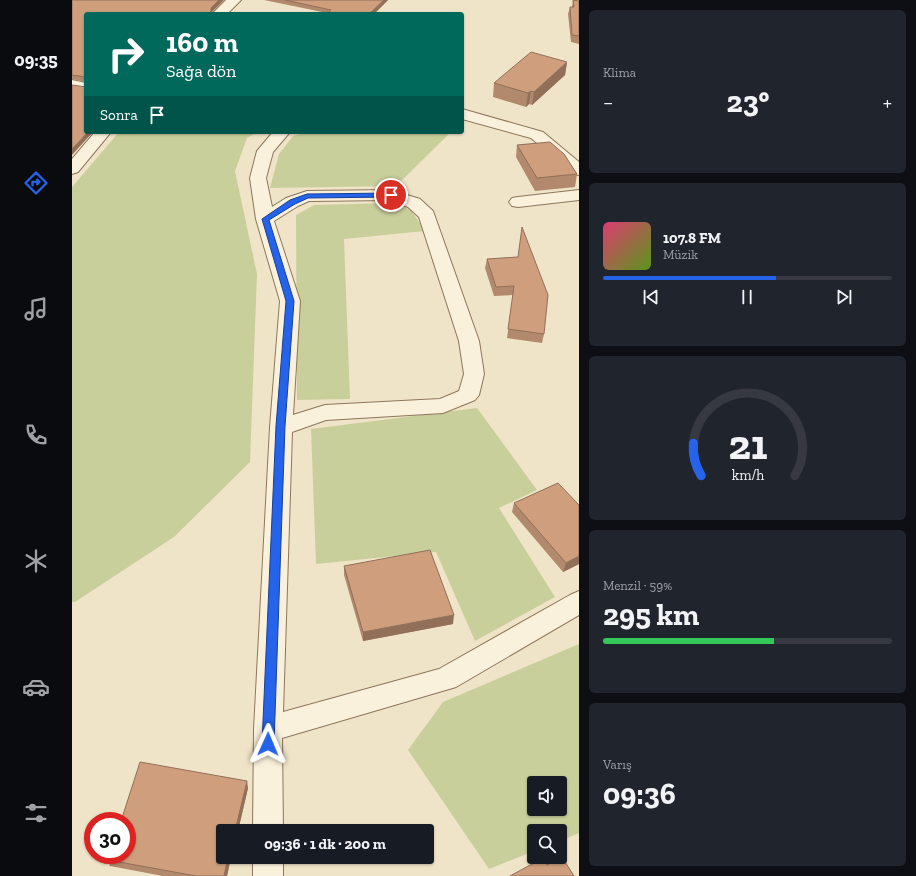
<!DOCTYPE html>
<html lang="tr">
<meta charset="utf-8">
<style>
:root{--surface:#171b24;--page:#20242c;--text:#f1f3f6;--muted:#9ea1a6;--line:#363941;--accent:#2563eb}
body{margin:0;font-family:"Zilla Slab",serif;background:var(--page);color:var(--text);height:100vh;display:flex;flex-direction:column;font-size:15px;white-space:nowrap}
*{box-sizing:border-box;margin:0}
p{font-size:13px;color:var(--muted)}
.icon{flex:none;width:22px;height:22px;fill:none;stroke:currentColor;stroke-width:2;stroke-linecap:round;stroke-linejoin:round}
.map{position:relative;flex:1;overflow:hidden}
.sheet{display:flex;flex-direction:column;gap:10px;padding:10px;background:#0d0f14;width:337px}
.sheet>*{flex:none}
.guide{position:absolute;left:12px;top:12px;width:380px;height:122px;border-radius:4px;box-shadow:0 1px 3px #0004;background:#00695c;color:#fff;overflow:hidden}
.fabs{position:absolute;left:455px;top:776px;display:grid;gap:8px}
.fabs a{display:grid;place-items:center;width:40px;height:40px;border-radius:4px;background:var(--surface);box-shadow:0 1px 3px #0004;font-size:20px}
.speed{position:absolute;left:12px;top:812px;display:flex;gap:8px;font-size:20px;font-weight:700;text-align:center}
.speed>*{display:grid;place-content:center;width:52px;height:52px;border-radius:50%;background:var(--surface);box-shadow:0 1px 3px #0004;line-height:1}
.speed .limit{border:6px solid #d22;background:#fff;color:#111}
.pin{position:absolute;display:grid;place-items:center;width:34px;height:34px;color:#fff;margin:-17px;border:2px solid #fff;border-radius:50%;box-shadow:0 1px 4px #0007}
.me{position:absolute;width:44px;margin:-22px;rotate:1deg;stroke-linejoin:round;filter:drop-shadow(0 0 3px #0008)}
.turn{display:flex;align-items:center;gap:14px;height:84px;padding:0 16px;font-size:18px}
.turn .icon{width:52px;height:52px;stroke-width:2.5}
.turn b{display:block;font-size:28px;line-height:34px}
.then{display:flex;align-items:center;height:38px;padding:0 16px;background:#0003;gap:8px;font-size:15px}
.big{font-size:30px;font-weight:700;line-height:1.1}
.sheet .card{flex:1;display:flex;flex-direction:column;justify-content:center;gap:6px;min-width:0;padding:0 14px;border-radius:6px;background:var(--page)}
.sheet .dial{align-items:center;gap:0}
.dial svg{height:104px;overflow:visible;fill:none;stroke:var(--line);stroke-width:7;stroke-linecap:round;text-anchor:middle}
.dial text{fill:var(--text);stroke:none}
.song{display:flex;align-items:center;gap:12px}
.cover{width:48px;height:48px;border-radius:6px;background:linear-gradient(135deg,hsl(340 70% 55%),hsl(90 70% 35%))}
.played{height:4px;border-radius:2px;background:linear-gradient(90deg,var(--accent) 60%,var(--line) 60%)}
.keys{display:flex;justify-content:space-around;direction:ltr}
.heat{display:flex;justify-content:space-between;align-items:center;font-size:22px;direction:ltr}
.charge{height:6px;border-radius:3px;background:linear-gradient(90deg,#34c759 59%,var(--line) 0)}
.trip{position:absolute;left:144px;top:824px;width:218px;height:40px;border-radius:4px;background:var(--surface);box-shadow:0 1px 3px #0004;font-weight:700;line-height:40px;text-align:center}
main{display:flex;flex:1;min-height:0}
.dock{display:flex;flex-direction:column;width:72px;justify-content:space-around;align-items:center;background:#090b0e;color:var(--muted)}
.dock .icon{width:28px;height:28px}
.dock .selected{color:var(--accent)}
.dock b{font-size:18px;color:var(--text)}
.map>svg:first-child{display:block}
.green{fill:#c9cf9b;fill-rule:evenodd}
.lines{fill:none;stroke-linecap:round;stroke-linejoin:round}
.minor-casing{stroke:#8d765c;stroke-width:2}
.minor{fill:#faf1dc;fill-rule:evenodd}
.wall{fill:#b2896c}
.shaded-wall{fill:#916f58}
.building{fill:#cf9f7d;stroke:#916f58}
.route{fill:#2563eb;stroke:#184099}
</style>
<main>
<nav class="dock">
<b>09:35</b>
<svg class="icon selected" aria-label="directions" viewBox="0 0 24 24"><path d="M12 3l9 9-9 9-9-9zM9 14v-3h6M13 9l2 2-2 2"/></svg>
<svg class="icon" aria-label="music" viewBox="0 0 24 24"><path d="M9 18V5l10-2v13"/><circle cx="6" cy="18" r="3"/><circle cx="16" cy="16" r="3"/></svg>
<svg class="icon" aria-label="phone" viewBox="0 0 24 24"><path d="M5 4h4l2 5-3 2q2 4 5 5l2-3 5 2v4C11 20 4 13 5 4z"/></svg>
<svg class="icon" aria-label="climate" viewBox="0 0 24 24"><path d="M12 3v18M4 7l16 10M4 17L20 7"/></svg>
<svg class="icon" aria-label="car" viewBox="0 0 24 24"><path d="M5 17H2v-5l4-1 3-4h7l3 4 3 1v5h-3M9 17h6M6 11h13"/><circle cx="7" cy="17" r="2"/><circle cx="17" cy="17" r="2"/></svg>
<svg class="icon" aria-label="filters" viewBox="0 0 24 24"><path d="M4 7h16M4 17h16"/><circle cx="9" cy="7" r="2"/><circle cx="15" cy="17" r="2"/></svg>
</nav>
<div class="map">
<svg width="507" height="876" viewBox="0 0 507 876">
<rect width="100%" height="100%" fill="#f0e4c8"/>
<path class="green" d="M47,132H186L175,138L163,171L185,274L178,462L102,537L3,602H0V187Z
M234,132H379L324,186L198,188L207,154L221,136Z
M323,203L339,210L353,231L272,239L278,399L225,400L224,215L242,205Z
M405,408L465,490L427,508L483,597L403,641L364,552L244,564L239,429Z
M507,644V833L488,841V831H462V851L417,869L336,750L371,702ZM462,783H488V809H462Z"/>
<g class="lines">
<g class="minor-casing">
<path id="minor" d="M154,0H169L155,14H140Z
M0,80L14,83V91L0,88Z
M390,109L471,132L507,162V175L501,174L459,138L390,119Z
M23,132H39L6,172L0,174V159Z
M201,132H218L201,152L194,178L200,207L214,198L235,191L319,190L348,199L361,211L407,341L412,374L407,395L403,400L371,413L254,420L220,432L211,712L367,669L498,595L507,591V615L384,687L210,738L211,831H181L182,729L198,427L208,301L184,219L178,178L185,151ZM317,200L336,207L347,217L387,341L392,374L387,391L368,399L253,405L221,415L228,301L202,221L226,206L237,201Z
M507,190V200L446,207L440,206L437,202L440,198L446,197Z
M181,857H211V876H181Z"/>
</g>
<use href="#minor" class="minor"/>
</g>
<path class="wall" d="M0,0L139,13L14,14V82L0,79Z
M192,0H316L302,14H255V13Z
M501,0L507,1V44L499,42L496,14L498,7H500Z
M495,62L493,75L460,105L457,104L454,107L421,97L422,83Z
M445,145L505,174L503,187L463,191L444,157Z
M446,257L472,334L470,343L435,338L441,295L422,296L413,268L415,259Z
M442,503L507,564L491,572L440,512Z
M272,566L381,624L291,641L272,575Z
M176,788L166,831H151V857H159L155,876H91L38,866L36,860Z"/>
<path class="shaded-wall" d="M147,0H152L139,13V14H136L139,8Z
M312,0H316L302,14H297Z
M495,62L493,75L460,105L462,92Z
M459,91L457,104L454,107L456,93Z
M16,132H21L0,155V149Z
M507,556V564L491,572L494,563Z
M382,615L381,624L291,641V632Z
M175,781L176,788L166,831H163Z
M156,857H159L155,876H152Z"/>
<path class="building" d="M0,0H147L139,8V11L136,14H14V77L0,75Z
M213,0H312L297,14H255L259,10Z
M501,0L507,1V36L500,35L498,7H502Z
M459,52L495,62L462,92L459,91L456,93L422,83Z
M0,85L14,87V132H16L0,149Z
M478,142L492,154L505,174L465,178L445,145Z
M450,227L476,295L472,334L436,329L442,286L424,287L415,259L446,257Z
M486,483L507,505V556L494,563L442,503Z
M358,550L382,615L291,632L272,566Z
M68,762L175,781L163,831H151V857H156L152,876H124L36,860L38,855H55V821H49Z
M490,857L502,876H438L471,858L475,865Z"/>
<path class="route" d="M319,193L322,194V197L236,198L223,204L197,220L222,301L213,426L202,744L200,748L196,749L192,748L190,744L204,426L214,301L190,219L218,200L235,194Z"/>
</svg>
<div class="fabs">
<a><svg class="icon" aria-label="sound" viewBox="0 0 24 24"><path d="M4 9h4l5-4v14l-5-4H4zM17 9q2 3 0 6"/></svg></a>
<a><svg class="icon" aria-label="search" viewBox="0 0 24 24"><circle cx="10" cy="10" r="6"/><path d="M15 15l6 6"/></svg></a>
</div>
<div class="speed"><div class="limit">30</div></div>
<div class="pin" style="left:319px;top:195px;background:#d93025"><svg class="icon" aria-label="arrive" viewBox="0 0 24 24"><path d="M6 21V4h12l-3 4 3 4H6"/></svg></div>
<svg class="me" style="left:196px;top:744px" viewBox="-20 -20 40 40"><path d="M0-17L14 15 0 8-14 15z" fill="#2563eb" stroke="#fff" stroke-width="4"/></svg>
<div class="trip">09:36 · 1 dk · 200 m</div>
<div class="guide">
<div class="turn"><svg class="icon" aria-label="right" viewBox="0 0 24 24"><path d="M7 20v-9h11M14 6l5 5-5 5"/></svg><div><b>160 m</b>Sağa dön</div></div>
<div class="then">Sonra<svg class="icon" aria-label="arrive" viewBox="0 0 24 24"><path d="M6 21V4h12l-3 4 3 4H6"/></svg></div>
</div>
</div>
<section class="sheet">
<div class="card"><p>Klima</p>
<div class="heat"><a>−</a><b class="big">23°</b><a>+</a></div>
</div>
<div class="card">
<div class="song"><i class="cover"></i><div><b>107.8 FM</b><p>Müzik</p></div></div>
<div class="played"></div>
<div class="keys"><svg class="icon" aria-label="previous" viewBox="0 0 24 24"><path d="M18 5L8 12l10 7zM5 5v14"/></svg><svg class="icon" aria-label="pause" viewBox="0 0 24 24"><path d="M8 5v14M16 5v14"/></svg><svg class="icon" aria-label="next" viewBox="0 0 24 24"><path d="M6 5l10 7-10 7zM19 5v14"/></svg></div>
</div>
<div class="card dial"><svg viewBox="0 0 100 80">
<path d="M14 69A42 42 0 1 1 86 69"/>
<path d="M14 69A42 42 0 0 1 8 44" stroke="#2563eb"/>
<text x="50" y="56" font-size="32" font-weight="700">21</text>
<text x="50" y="72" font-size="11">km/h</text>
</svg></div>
<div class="card"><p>Menzil · 59%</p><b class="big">295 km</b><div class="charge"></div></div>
<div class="card"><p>Varış</p><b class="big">09:36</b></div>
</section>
</main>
